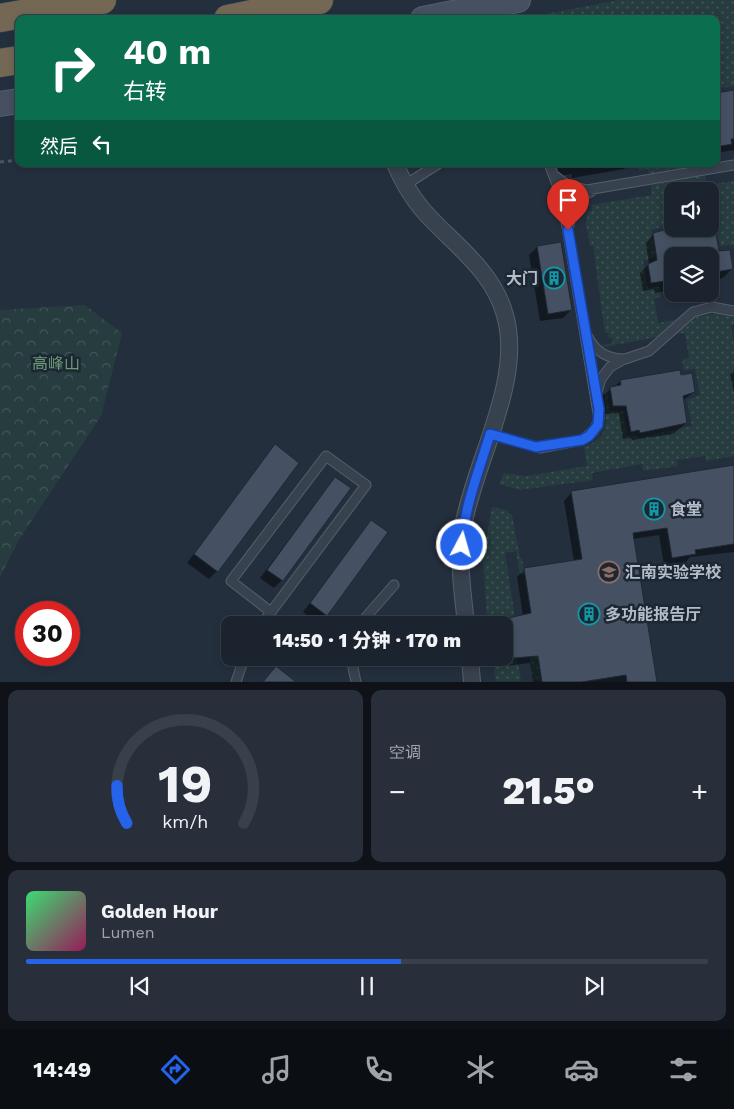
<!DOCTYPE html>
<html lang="zh">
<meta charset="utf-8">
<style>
:root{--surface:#1b232e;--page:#282f3a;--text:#f1f3f6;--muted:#a0a4aa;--line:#39404a;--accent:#2563eb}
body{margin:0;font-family:"Work Sans","Noto Sans SC",sans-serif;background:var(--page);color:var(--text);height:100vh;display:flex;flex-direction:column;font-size:19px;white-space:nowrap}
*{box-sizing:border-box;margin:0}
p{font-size:16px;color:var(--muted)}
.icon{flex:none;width:28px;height:28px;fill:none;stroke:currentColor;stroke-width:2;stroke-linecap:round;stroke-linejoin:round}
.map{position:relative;height:682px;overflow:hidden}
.sheet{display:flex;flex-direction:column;gap:8px;padding:8px;background:#0f1319;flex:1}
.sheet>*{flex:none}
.guide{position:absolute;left:15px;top:15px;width:705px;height:152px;border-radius:10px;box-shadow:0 2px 8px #0003,0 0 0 1px var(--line);background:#0b6e4f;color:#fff;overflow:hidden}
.controls{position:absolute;left:664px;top:182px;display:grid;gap:10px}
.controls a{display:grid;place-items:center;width:55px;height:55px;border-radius:10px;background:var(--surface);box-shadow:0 2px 8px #0003,0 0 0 1px var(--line);font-size:25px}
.speed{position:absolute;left:15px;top:601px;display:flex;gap:10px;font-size:25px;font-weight:700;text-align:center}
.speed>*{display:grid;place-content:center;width:65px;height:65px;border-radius:50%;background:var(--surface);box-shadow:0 2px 8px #0003,0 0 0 1px var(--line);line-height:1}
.speed .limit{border:8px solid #d22;background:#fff;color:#111}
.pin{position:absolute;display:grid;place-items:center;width:42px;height:42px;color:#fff;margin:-51px -21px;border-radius:50% 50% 50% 0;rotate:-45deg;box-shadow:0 0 5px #0007}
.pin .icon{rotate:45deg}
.me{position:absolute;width:55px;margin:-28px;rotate:6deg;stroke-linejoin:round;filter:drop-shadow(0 0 4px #0008)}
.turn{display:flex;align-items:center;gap:18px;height:105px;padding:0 25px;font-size:22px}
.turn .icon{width:65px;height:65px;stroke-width:2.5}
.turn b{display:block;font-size:35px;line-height:42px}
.then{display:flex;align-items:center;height:48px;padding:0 25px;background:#0003;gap:10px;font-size:19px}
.big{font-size:38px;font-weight:800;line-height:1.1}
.sheet .tile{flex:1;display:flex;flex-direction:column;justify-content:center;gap:8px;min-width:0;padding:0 18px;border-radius:10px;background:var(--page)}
.sheet .dial{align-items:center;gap:0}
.dial svg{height:130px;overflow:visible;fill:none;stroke:var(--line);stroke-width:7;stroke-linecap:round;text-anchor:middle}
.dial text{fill:var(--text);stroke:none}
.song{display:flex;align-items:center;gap:15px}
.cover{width:60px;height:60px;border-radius:8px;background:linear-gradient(135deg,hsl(140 70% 55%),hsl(330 70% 35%))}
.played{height:5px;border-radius:2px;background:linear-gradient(90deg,var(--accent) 55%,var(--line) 55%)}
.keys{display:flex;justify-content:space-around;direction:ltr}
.heat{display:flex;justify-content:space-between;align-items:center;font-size:28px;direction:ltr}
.sheet .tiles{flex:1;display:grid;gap:8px;grid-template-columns:1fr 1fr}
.tile:last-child{grid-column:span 2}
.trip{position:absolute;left:221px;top:616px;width:292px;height:50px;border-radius:10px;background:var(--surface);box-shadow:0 2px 8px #0003,0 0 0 1px var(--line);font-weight:800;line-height:50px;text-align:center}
.dock{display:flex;height:80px;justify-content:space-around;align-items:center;background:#0b0e12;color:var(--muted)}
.dock .icon{width:35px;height:35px}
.dock .on{color:var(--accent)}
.dock b{font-size:22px;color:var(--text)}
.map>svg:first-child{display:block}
.grass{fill:url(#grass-dots)}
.forest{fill:url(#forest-crowns)}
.shadow{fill:#0007}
.building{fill:#455162;stroke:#1f2835}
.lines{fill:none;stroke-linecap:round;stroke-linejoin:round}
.lane-casing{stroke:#565f6c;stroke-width:11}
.street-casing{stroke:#565f6c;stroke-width:18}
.secondary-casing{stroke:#565f6c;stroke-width:26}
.highway-casing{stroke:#434c59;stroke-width:29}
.path{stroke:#44595c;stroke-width:3;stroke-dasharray:4 4;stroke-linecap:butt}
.lane{stroke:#38414e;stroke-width:9}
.street{stroke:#38414e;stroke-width:16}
.secondary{stroke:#465061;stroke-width:24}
.highway{stroke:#746855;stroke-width:28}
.route-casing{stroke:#184099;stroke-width:12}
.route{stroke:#2563eb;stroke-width:9}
.labels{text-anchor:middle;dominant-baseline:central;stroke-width:5;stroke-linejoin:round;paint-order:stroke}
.poi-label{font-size:16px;font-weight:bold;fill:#b4bcc9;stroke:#1d2633;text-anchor:start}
.park-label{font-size:16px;fill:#6b9a76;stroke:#1d2633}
</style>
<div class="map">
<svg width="734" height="682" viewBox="0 0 734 682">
<defs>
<pattern id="grass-dots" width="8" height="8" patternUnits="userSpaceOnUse" patternTransform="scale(1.25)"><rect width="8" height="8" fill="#263c3f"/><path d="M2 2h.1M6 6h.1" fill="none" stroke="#435659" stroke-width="1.8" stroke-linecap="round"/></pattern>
<pattern id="forest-crowns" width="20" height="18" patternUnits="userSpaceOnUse" patternTransform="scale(1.25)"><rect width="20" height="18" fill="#263c3f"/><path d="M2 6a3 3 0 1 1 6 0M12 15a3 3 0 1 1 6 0" fill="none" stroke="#435659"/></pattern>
</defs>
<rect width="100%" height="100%" fill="#242f3e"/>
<path class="grass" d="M619,0H734V86L716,89V19H519Z
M638,164H703L704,165L649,174L648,169L639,171Z
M705,175L707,185L734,181V251L733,245L720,246L715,220L710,221V191H672V224L651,230L656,257L643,261L648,288L659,286L661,297L654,298L658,323L675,320L657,337L604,347L602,345L613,343L612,338H609L608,333H605L593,246H590L586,224L588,212L592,211L591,205L652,195L651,185Z
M718,313L734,317V324L731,325L734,345V456L706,461L705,456L677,460L678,466L643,471L642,464L592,473L593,480L520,490L499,484L504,473L527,476L587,466L584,447C618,434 601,412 606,387L610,411H623L628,436L637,435V438L692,426L687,400L700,395L695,369L684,370L682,360L689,358L685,333L676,334L696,317Z
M492,507L506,510L512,515L520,558L522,559L525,575H520L516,551L505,553L515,618L487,620L483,559Z
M538,653L542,681H533L529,655Z
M517,658L521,681H496L493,661Z"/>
<path class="forest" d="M85,305L122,333L101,416L19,540L0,577V310Z"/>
<path class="shadow" d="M734,91V150L716,153V94Z
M557,164H632L624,169L572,178V174L559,176Z
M713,225L718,251H729L732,269L724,277L710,284V256H672V290L655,293L654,289L643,291L640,273L649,264L646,243L654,234L680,229H710V226Z
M537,247L571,310L563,318L540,321L529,255Z
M734,371V392L730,374Z
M680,376L694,392L682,401L686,423L673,434L632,440L631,438L623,439L619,413L605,414L602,396L621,381Z
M275,446L217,571L209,579L187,563Z
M734,466V552L690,557L686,562L664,565L659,535L633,539L656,682H533L530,663L506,666L505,625H503L509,619L523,616L517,577L525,569L574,561L564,501L572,492Z
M335,478L282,580L274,588L260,578Z
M371,521L326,615L318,623L303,612Z"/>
<path class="building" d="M734,90V139H731L732,144L716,147V93Z
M668,229H715L719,251L730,250L733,269L710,273V256H672V280L651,283L648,264L657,260L653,233Z
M561,242L572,310L548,314L537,246Z
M680,370L681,375L692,373L695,392L683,396L687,423L640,433L639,430L631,432L626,406H613L610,387L621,385L620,380Z
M275,444L299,463L218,572L194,554Z
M734,465V544L695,550L696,554L672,558L667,528L633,533L657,682H627L626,675L582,682H542L538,656L514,658L508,618L531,613L524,568L582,559L571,491Z
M335,477L351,488L283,581L267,570Z
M371,520L388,532L327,616L310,603Z
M276,666L296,682H263Z"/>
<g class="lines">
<g class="lane-casing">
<path id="lane" d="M555,176L567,185L587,190L734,165
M405,185L438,164
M569,225C571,210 577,197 592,191
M588,337C595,351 608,359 624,359
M597,392L601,379L610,367L622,360L649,351L693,312L712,307L734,311
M491,434L540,448L582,440L594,431L599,419L562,197L549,164
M261,625L271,612L366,485L326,456L231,581L271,612
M359,625L394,585
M351,658L356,682
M236,682L244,658"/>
</g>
<g class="street-casing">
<path id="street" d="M395,164C402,180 411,196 422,209C452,244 492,268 505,315C524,381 474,462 463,527C457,559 463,593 466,625
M470,658L472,682"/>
</g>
<g class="secondary-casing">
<path id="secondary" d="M423,19L518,0
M0,104L19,101"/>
</g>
<g class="highway-casing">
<path id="highway" d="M0,18L102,0
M228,19L319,0
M0,63L19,60"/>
</g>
<path class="path" d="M0,162L19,160"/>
<use href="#lane" class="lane"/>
<use href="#street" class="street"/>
<use href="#secondary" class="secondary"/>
<use href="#highway" class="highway"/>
</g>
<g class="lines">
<g class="route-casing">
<path id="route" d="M462,545C464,507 479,471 490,434L536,447L582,440L589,436L598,425L599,409L568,230"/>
</g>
<use href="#route" class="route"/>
</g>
<defs>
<g id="building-ring" transform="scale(1.125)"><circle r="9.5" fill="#1d2633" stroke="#0f9aa8" stroke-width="1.5"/><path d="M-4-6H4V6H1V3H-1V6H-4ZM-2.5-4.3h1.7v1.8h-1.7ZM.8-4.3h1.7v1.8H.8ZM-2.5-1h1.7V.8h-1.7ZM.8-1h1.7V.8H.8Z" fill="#0f9aa8"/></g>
<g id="school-ring" transform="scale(1.125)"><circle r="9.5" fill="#1d2633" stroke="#8d6e63" stroke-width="1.5"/><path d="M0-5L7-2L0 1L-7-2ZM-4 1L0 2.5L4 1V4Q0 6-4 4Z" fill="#8d6e63"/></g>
</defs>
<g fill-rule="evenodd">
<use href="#building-ring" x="554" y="278"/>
<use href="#building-ring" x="654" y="509"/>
<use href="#school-ring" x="609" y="572"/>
<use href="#building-ring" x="589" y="614"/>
</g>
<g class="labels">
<g class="poi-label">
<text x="538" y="278" text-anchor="end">大门</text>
<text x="670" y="509">食堂</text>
<text x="625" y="572">汇南实验学校</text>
<text x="605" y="614">多功能报告厅</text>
</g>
<g class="park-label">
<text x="56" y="363">高峰山</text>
</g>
</g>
</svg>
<div class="controls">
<a><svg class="icon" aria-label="sound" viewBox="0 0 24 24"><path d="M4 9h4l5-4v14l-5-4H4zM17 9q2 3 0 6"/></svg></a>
<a><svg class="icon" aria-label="layers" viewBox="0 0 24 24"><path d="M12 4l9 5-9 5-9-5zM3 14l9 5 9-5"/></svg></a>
</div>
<div class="speed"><div class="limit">30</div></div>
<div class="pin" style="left:568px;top:230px;background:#d93025"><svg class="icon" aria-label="arrive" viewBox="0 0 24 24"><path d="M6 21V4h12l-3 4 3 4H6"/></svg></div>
<svg class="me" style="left:462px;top:545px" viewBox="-20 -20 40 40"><circle r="17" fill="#2563eb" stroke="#fff" stroke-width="3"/><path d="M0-11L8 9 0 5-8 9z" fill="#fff"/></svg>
<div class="trip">14:50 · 1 分钟 · 170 m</div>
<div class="guide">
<div class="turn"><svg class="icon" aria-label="right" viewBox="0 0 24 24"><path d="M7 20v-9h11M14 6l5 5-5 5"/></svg><div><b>40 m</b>右转</div></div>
<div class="then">然后<svg class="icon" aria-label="left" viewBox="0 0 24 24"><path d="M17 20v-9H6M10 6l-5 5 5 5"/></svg></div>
</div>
</div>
<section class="sheet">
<div class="tiles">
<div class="tile dial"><svg viewBox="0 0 100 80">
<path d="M14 69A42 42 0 1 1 86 69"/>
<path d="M14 69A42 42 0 0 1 8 46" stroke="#2563eb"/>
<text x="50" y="56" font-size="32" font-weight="700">19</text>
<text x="50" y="72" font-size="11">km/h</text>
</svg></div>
<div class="tile"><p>空调</p>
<div class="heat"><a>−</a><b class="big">21.5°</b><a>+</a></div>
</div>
<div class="tile">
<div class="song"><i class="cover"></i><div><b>Golden Hour</b><p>Lumen</p></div></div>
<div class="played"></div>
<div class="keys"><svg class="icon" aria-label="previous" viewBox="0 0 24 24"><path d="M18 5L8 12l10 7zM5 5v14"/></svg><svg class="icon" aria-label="pause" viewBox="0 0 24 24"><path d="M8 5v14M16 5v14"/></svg><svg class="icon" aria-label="next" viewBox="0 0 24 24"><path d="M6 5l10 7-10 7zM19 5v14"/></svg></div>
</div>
</div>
</section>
<nav class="dock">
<b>14:49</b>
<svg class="icon on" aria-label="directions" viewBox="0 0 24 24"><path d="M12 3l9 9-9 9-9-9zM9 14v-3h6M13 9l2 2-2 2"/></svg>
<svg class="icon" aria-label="music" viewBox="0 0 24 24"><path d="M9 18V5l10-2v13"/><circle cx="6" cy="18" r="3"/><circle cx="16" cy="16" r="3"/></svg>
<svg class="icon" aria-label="phone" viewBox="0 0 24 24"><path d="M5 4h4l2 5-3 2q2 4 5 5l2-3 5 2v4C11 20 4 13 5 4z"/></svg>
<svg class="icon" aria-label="climate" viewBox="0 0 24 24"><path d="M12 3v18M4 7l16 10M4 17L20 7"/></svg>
<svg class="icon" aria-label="car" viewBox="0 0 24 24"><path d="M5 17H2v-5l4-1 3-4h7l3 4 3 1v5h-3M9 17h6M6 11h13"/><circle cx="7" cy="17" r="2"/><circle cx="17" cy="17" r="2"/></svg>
<svg class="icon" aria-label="filters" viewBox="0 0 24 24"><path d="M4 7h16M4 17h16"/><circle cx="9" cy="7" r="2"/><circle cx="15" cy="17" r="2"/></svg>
</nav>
